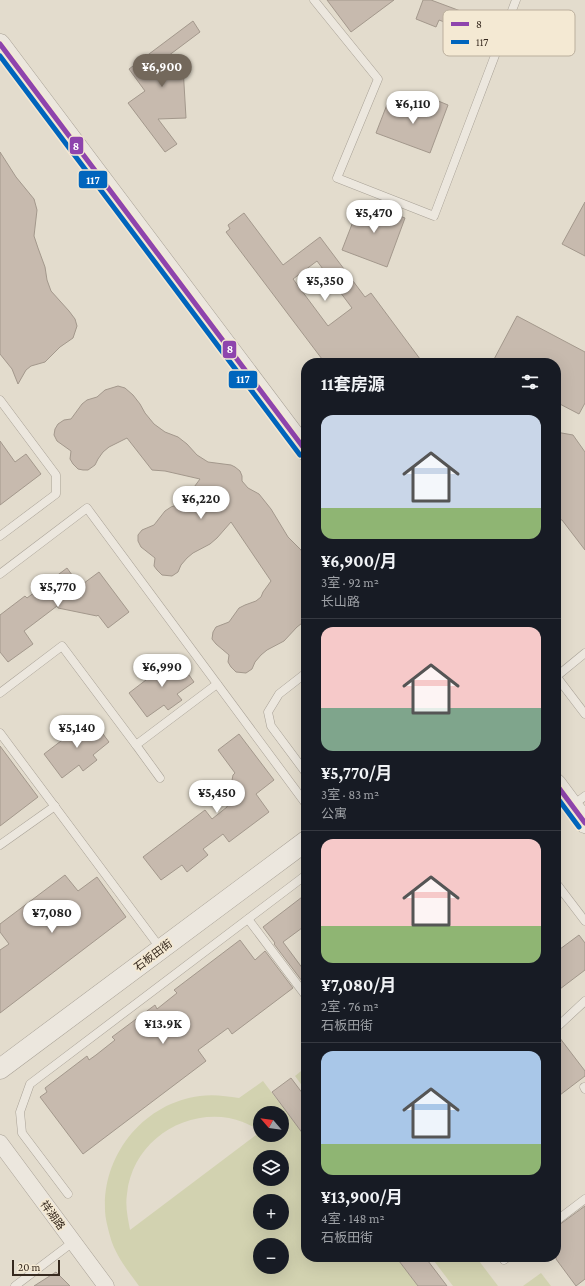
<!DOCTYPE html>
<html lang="zh">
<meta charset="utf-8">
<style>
body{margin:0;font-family:"Crimson Pro","Noto Sans SC",serif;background:#242831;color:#f1f3f6;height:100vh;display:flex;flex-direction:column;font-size:15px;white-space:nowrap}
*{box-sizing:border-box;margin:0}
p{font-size:13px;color:#9ea1a6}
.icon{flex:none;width:22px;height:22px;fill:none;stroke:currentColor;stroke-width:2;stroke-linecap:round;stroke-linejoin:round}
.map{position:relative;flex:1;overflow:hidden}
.details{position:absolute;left:301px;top:358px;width:260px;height:904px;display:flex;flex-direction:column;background:#171b24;border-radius:16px;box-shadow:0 4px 16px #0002}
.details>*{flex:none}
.needle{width:26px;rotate:298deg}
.controls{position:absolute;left:253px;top:1106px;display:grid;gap:8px}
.controls a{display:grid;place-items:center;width:36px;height:36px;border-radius:50%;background:#171b24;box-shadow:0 4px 16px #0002;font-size:20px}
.scale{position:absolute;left:12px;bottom:10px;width:48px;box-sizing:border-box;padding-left:4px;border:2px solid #36291e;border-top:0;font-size:11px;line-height:14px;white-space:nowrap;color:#36291e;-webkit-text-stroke:3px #f4e9d3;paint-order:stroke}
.price{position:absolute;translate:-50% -34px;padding:0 9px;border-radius:14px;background:#fff;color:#222;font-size:13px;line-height:26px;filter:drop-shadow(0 1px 2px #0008)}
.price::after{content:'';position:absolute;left:50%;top:24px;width:12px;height:9px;margin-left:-6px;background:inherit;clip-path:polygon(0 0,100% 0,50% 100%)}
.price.selected{background:#73685b;color:#fff}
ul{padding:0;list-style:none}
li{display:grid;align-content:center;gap:8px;height:212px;padding:0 20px}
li+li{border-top:1px solid #363941}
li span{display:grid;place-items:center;height:124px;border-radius:12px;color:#555}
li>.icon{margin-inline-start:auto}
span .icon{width:72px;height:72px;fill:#fffc;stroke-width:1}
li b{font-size:17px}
h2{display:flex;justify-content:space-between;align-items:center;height:48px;padding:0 20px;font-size:17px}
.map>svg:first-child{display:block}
.green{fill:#d2d2b0;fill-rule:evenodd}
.building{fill:#c7baae;stroke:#a3988c;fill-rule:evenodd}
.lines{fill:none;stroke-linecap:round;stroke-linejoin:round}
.service-casing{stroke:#a8a196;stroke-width:9}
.minor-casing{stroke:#a8a196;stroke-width:17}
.tertiary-casing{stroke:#a8a196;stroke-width:21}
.service{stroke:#ece7de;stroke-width:8}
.minor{stroke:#ece7de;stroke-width:16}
.tertiary{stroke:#ece7de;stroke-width:20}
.bus-1-casing{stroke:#f4e9d3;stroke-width:8}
.bus-2-casing{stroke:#f4e9d3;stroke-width:8}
.bus-1{stroke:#8e44ad;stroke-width:5}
.bus-2{stroke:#0065bd;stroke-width:5}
.labels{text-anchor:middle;stroke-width:3.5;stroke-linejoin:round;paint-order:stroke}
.street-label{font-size:11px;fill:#36291e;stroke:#f4e9d3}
.key{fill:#f4e9d3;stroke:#bbaf9d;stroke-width:1}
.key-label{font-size:11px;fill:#36291e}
.line-badge{stroke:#f4e9d3;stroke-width:1.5}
.badge-label{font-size:11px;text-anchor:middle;font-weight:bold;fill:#fff}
</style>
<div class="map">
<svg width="585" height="1286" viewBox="0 0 585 1286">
<rect width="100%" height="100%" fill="#e3dccd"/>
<g class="green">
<polygon points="306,1067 306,1091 295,1076"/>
<path d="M263,1081L306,1138V1257H396L418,1286H139C128,1271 115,1255 110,1236C108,1228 105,1218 105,1209C103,1154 144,1103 200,1096C213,1094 226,1096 239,1098ZM260,1113H282V1135H260V1132L130,1230C128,1218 125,1207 127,1194C132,1144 180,1110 229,1118C240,1120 250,1125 260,1130ZM260,1157H282V1179H260ZM260,1201H282V1223H260ZM260,1245H282V1267H260Z"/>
<polygon points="431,1257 476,1257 498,1286 453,1286"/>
<polygon points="541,1273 551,1286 523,1286"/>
</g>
<g class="building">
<polygon points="327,0 394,0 351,32"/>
<polygon points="423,0 431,0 482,19 476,34 439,20 436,27 416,19"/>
<polygon points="193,21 200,32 152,68 183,67 186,118 158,119 177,144 165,152 128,103 145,91 129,69"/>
<polygon points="431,98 448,105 430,153 376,133 388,102 425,115"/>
<polygon points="0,152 16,177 34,199 37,210 34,236 38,248 45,267 47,280 51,291 69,311 75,319 77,326 73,338 60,347 45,362 31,366 26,370 18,384 12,369 0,354"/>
<polygon points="361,201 405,218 387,267 342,250"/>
<polygon points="585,202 585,256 562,244"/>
<path d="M244,213L283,265L320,237L365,297L371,293L423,363H325L226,232L230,229L228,225ZM317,261L352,308L328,326L293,279Z"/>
<polygon points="517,316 585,352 585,403 579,414 556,402 556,363 492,363"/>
<polygon points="118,386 125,388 133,395 140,404 145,413 154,424 165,432 178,437 187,444 197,455 208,462 231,465 235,467 240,471 242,476 242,481 248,488 259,494 271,509 288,537 301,550 306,559 306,620 297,627 284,641 267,650 261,655 255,662 252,669 246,673 236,672 231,667 228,662 229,655 216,644 212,639 213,632 216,627 229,622 239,608 245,605 256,601 261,597 263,592 271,581 231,522 217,538 210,544 193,553 187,558 181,565 178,572 172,576 162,575 157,570 154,566 155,558 141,547 138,541 138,535 142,530 154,525 165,511 171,507 182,503 187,499 189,494 200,479 165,471 152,470 127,438 109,447 103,452 98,459 95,465 88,470 83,470 78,469 73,464 70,459 71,451 57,441 54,435 55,429 58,424 64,420 71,419 82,404 87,400 97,397 105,390"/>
<polygon points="556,432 573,435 585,452 585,550 562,520 556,518"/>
<polygon points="0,441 15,462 26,454 41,474 0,505"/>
<polygon points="67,568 80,586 99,572 129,612 108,628 98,615 97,616 58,608 57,606 24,631 33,644 8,662 0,652 0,615 25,596 27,598"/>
<polygon points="176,657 194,682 177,694 182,700 168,710 164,705 147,717 129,693"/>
<polygon points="91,718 109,742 93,755 97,760 83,771 79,765 62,778 44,754"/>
<polygon points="239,734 274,780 256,794 269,812 229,842 223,834 203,849 208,855 187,872 182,865 161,880 143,857 205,810 212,819 227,807 233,775 235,773 218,750"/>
<polygon points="0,746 38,797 0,826"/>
<polygon points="65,875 78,891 97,877 126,917 0,1013 0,950 9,944 0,932 0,924"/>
<polygon points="306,894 306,925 283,942 306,973 306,978 302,981 274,944 275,943 263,927"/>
<polygon points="579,935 585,943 585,970 556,992 556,952"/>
<polygon points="240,940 255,960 265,951 293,988 232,1034 228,1028 198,1050 206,1061 83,1154 40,1097 47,1092 45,1088 87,1056 89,1060 96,1055 115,1040 112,1037 155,1005 157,1009 177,993 174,990"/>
<polygon points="556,1033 585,1071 585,1076 556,1098"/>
<polygon points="291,1078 306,1098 306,1138 272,1092"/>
<polygon points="585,1206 585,1279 576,1286 556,1259 556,1226 559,1225"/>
<polygon points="396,1257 425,1257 447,1286 418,1286"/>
<polygon points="56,1272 70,1286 34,1286"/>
</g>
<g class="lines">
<defs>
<g id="service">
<polyline points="314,0 378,79 337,178 434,216 516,0"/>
<polyline points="0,400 56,475 56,494 0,536"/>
<polyline points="0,574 87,508 306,804"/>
<polyline points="306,673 279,694 268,712 271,726 306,773"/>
<polyline points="556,676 585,714"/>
<polyline points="557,676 585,653"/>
<polyline points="0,693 62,646 136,745"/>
<polyline points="0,733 161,949"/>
<polyline points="160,778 136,745 217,684"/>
<polyline points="572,806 585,796"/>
<polyline points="0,845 55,806"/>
<polyline points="556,883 585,921"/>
<polyline points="248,919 306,996"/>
<polyline points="556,1028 585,1001"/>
<polyline points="584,1087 585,1089"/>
<polyline points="68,1194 22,1133 20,1112 30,1084 306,875"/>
<polyline points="556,1221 585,1199"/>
<polyline points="502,1257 504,1260 508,1257"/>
<polyline points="15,1286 73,1242"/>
</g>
<polyline id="minor" points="0,1143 106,1286"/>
<g id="tertiary">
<polyline points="0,44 306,451"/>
<polyline points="556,784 585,823"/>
<polyline points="0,1069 306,841"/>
</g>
</defs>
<use href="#service" class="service-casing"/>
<use href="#minor" class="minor-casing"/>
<use href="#tertiary" class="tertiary-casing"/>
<use href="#service" class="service"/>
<use href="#minor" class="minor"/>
<use href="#tertiary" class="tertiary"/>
<defs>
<g id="bus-1">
<polyline points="0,44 306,451"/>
<polyline points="556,784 585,823"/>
</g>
<g id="bus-2">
<polyline points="0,56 300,455"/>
<polyline points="556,796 579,827"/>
</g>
</defs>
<use href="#bus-1" class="bus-1-casing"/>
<use href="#bus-2" class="bus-2-casing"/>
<use href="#bus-1" class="bus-1"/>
<use href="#bus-2" class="bus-2"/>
</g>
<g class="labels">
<g class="street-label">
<text transform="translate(153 955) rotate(-37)" y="4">石板田街</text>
<text transform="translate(53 1215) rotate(54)" y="4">祥湖路</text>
</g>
</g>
<rect x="443" y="10" width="132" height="46" rx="6" class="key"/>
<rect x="451" y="22" width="18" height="4" fill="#8e44ad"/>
<rect x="451" y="40" width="18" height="4" fill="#0065bd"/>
<g class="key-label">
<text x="476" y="28">8</text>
<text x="476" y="46">117</text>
</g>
<g class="line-badge">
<rect x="69" y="136" width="15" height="19" rx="4" fill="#8e44ad"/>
<rect x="78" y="170" width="30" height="19" rx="4" fill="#0065bd"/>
<rect x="222" y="340" width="15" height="19" rx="4" fill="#8e44ad"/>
<rect x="228" y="370" width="30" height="19" rx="4" fill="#0065bd"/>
</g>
<g class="badge-label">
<text x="76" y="150">8</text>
<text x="93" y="184">117</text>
<text x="230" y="353">8</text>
<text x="243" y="383">117</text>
</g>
</svg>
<div class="controls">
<a><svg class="needle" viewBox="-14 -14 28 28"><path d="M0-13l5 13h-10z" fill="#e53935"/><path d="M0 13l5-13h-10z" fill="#9ea1a6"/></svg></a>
<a><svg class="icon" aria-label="layers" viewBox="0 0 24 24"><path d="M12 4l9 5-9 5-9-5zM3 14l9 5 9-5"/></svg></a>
<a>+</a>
<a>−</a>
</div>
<div class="scale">20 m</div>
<b class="price selected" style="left:162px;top:88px">¥6,900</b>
<b class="price" style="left:413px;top:125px">¥6,110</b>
<b class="price" style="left:374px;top:234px">¥5,470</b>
<b class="price" style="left:325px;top:302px">¥5,350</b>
<b class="price" style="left:201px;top:520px">¥6,220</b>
<b class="price" style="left:58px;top:608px">¥5,770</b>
<b class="price" style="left:162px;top:688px">¥6,990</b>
<b class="price" style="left:77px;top:749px">¥5,140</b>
<b class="price" style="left:217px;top:814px">¥5,450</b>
<b class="price" style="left:52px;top:934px">¥7,080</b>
<b class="price" style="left:163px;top:1045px">¥13.9K</b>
<section class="details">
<h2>11套房源<svg class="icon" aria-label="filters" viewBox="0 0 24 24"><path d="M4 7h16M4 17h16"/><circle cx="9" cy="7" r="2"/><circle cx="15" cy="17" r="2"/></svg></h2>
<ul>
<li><span style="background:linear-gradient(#c9d6e8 75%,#8fb573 0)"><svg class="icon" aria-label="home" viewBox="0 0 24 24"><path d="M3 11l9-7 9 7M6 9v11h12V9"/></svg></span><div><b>¥6,900/月</b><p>3室 · 92 m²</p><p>长山路</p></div></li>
<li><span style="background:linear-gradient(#f6c9c9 65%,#7fa58c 0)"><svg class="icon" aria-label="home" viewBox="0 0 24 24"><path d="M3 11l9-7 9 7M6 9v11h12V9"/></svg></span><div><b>¥5,770/月</b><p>3室 · 83 m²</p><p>公寓</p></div></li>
<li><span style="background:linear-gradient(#f6c9c9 70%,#8fb573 0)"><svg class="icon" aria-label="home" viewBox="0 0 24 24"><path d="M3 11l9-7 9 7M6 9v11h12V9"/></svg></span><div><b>¥7,080/月</b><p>2室 · 76 m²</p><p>石板田街</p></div></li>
<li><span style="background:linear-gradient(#a9c7e8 75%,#8fb573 0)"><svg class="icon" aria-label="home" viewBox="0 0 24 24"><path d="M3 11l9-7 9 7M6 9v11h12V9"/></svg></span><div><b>¥13,900/月</b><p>4室 · 148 m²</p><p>石板田街</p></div></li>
</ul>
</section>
</div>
